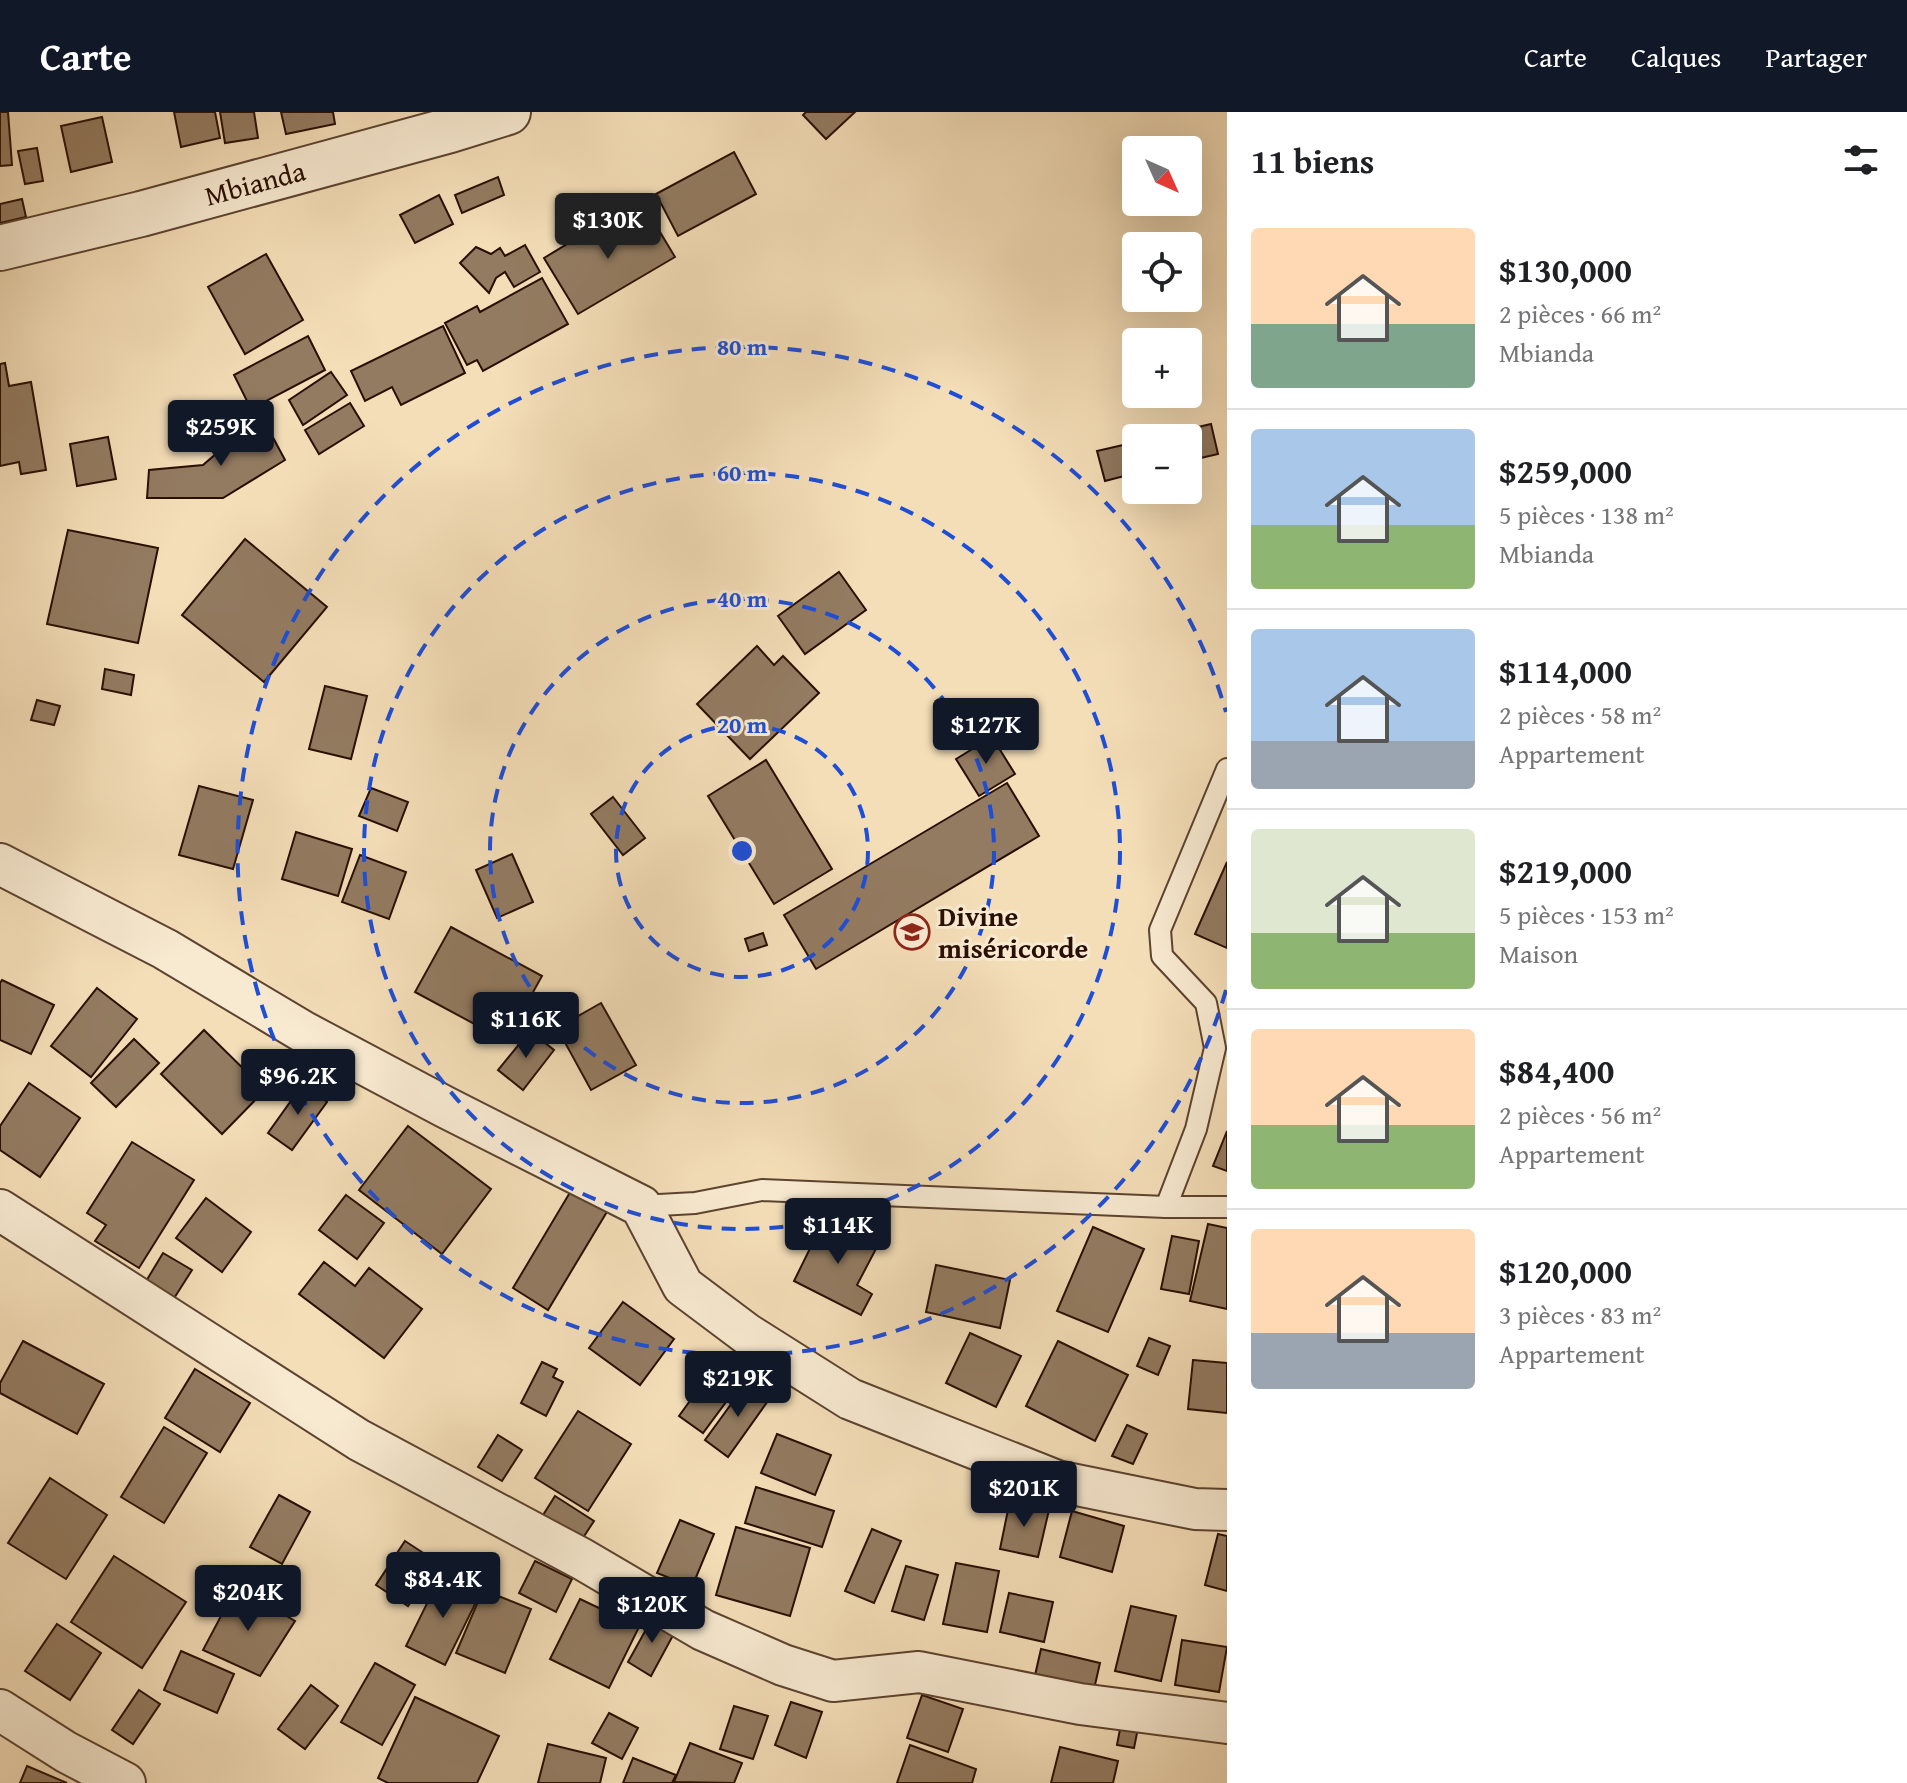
<!DOCTYPE html>
<html lang="fr">
<meta charset="utf-8">
<style>
body{margin:0;font-family:"Gentium Book Plus",serif;background:#f2f2f2;color:#202124;height:100vh;display:flex;flex-direction:column;font-size:30px;white-space:nowrap}
*{box-sizing:border-box;margin:0}
p{font-size:26px;color:#757577}
.icon{flex:none;width:44px;height:44px;fill:none;stroke:currentColor;stroke-width:2;stroke-linecap:round;stroke-linejoin:round}
.map{position:relative;flex:1;overflow:hidden}
.sheet{display:flex;flex-direction:column;background:#fff;width:680px}
.sheet>*{flex:none}
.needle{width:52px;rotate:135deg}
.tools{position:absolute;left:1122px;top:24px;display:grid;gap:16px}
.tools a{display:grid;place-items:center;width:80px;height:80px;border-radius:8px;background:#fff;box-shadow:0 8px 32px #0002;font-size:40px}
.price{position:absolute;translate:-50% -68px;padding:0 18px;border-radius:8px;background:#111827;color:#fff;font-size:26px;line-height:52px;filter:drop-shadow(0 2px 4px #0008)}
.price::after{content:'';position:absolute;left:50%;top:48px;width:24px;height:18px;margin-left:-12px;background:inherit;clip-path:polygon(0 0,100% 0,50% 100%)}
.price.current{background:#222;color:#fff}
ul{padding:0;list-style:none}
li{display:flex;align-items:center;gap:24px;height:200px;padding:0 24px}
li+li{border-top:2px solid #e0e0e0}
li span{display:grid;place-items:center;flex:none;width:224px;height:160px;border-radius:8px;color:#555}
li>.icon{margin-inline-start:auto}
span .icon{width:96px;height:96px;fill:#fffc;stroke-width:1}
li b{font-size:34px}
h2{display:flex;justify-content:space-between;align-items:center;height:96px;padding:0 24px;font-size:34px}
header{display:flex;align-items:center;gap:48px;box-sizing:border-box;height:112px;padding:0 40px;background:#111827;color:#fff}
header strong{font-size:38px}
nav{display:flex;gap:44px;margin-inline-start:auto;font-size:28px}
main{display:flex;flex:1;min-height:0}
.map>svg:first-child{display:block}
.building{fill:#937b61;stroke:#290f03;stroke-width:2}
.lines{fill:none;stroke-linecap:round;stroke-linejoin:round}
.service-casing{stroke:#5c4330;stroke-width:24}
.minor-casing{stroke:#5c4330;stroke-width:44}
.tertiary-casing{stroke:#5c4330;stroke-width:48}
.service{stroke:#f8ead1;stroke-width:20}
.minor{stroke:#f8ead1;stroke-width:40}
.tertiary{stroke:#f8ead1;stroke-width:44}
.ring{fill:none;stroke:#1d4ed8;stroke-width:4;stroke-dasharray:14 10}
.labels{text-anchor:middle;stroke-width:6;stroke-linejoin:round;paint-order:stroke}
.street-label{font-size:28px;fill:#290f03;stroke:#f8ead1}
.poi-label{font-size:28px;font-weight:bold;fill:#290f03;stroke:#f8ead1;text-anchor:start}
.centre{fill:#1d4ed8;stroke:#f8ead1;stroke-width:4}
.ring-label{font-size:24px;text-anchor:middle;font-weight:bold;fill:#1d4ed8;stroke:#f8ead1;stroke-width:6;stroke-linejoin:round;paint-order:stroke}
</style>
<header>
<strong>Carte</strong>
<nav><a>Carte</a><a>Calques</a><a>Partager</a></nav>
</header>
<main>
<div class="map">
<svg width="1227" height="1671" viewBox="0 0 1227 1671">
<rect width="100%" height="100%" fill="#f4deb8"/>
<filter id="stains"><feTurbulence type="fractalNoise" baseFrequency=".0025" numOctaves="4"/><feColorMatrix values="0 0 0 0 .2 0 0 0 0 .09 0 0 0 0 .02 0 0 0 .5 -.17"/></filter>
<radialGradient id="worn" r=".72"><stop offset=".6" stop-color="#630" stop-opacity="0"/><stop offset="1" stop-color="#630" stop-opacity=".3"/></radialGradient>
<g class="building">
<polygon points="0,0 8,0 12,53 0,54"/>
<polygon points="174,0 215,0 220,26 181,35"/>
<polygon points="220,0 254,0 258,26 225,31"/>
<polygon points="281,0 333,0 335,12 286,22"/>
<polygon points="806,0 855,0 826,27 803,3"/>
<polygon points="102,5 112,50 71,60 61,14"/>
<polygon points="37,36 43,69 25,72 18,39"/>
<polygon points="734,40 756,82 678,124 656,82"/>
<polygon points="498,65 504,83 462,101 455,83"/>
<polygon points="439,83 453,112 415,131 400,103"/>
<polygon points="22,87 26,105 0,111 0,92"/>
<polygon points="615,103 625,120 651,105 675,145 578,202 544,146"/>
<polygon points="525,133 540,160 514,175 505,160 496,166 489,181 460,151 476,135 491,142 500,136 505,144"/>
<polygon points="266,142 303,208 245,242 208,175"/>
<polygon points="542,166 568,212 483,259 477,248 467,253 445,211 477,194 480,200"/>
<polygon points="443,214 465,261 401,293 392,275 365,289 351,259"/>
<polygon points="308,224 325,258 251,297 234,263"/>
<polygon points="5,251 9,274 31,270 46,358 21,362 19,350 0,354 0,252"/>
<polygon points="331,260 347,283 303,313 289,288"/>
<polygon points="350,291 364,314 319,342 305,318"/>
<polygon points="261,303 285,348 223,386 147,386 149,358 203,353"/>
<polygon points="1211,312 1218,342 1188,349 1188,326 1151,326"/>
<polygon points="108,325 116,367 77,374 70,332"/>
<polygon points="1136,330 1136,361 1105,369 1097,339"/>
<polygon points="68,418 158,436 138,531 47,512"/>
<polygon points="245,427 327,495 264,570 182,503"/>
<polygon points="839,460 866,498 805,542 778,504"/>
<polygon points="757,534 774,553 783,544 819,581 750,647 697,592"/>
<polygon points="105,557 134,563 131,583 102,577"/>
<polygon points="325,574 367,584 351,647 309,637"/>
<polygon points="37,588 60,594 54,613 31,608"/>
<polygon points="992,625 1015,662 979,684 956,647"/>
<polygon points="766,648 832,757 774,792 708,684"/>
<polygon points="1007,671 1039,724 816,857 784,803"/>
<polygon points="199,674 253,688 233,757 179,743"/>
<polygon points="371,676 408,690 397,719 359,704"/>
<polygon points="613,685 645,726 623,743 591,702"/>
<polygon points="296,720 352,737 338,784 282,767"/>
<polygon points="512,742 533,790 497,806 476,758"/>
<polygon points="360,743 406,760 389,807 342,790"/>
<polygon points="1227,750 1227,836 1195,822"/>
<polygon points="451,815 542,864 506,929 415,880"/>
<polygon points="763,821 767,833 749,839 745,827"/>
<polygon points="2,868 54,893 31,942 0,928 0,871"/>
<polygon points="97,876 137,907 91,965 51,934"/>
<polygon points="601,891 636,953 591,978 557,916"/>
<polygon points="204,918 265,978 222,1022 161,962"/>
<polygon points="530,919 554,938 523,978 498,958"/>
<polygon points="134,927 159,951 116,995 91,971"/>
<polygon points="29,971 80,1006 40,1065 0,1038 0,1014"/>
<polygon points="303,972 327,990 292,1038 268,1021"/>
<polygon points="408,1014 491,1077 442,1142 359,1078"/>
<polygon points="1227,1019 1227,1059 1213,1054"/>
<polygon points="132,1030 194,1068 139,1156 95,1129 106,1113 87,1101"/>
<polygon points="572,1077 608,1098 548,1198 513,1176"/>
<polygon points="346,1083 384,1111 357,1147 319,1118"/>
<polygon points="206,1086 251,1120 222,1160 176,1126"/>
<polygon points="825,1106 878,1133 857,1173 872,1182 861,1203 794,1169"/>
<polygon points="1208,1112 1227,1116 1227,1197 1190,1189"/>
<polygon points="1093,1115 1144,1137 1108,1220 1057,1199"/>
<polygon points="1172,1124 1199,1129 1189,1182 1161,1177"/>
<polygon points="163,1141 192,1158 173,1188 145,1171"/>
<polygon points="324,1150 355,1174 369,1156 422,1197 384,1246 299,1182"/>
<polygon points="936,1153 1010,1168 1000,1216 926,1200"/>
<polygon points="623,1190 674,1227 640,1273 589,1236"/>
<polygon points="970,1221 1021,1244 996,1295 946,1271"/>
<polygon points="1149,1226 1170,1234 1158,1263 1137,1254"/>
<polygon points="23,1229 104,1272 77,1322 0,1281 0,1271"/>
<polygon points="1058,1229 1128,1263 1095,1329 1026,1294"/>
<polygon points="721,1246 746,1263 703,1321 679,1304"/>
<polygon points="1193,1248 1227,1251 1227,1301 1188,1297"/>
<polygon points="542,1250 557,1257 553,1265 563,1270 546,1304 521,1291"/>
<polygon points="195,1257 250,1291 220,1340 165,1306"/>
<polygon points="748,1269 770,1286 728,1345 705,1328"/>
<polygon points="578,1299 631,1332 588,1399 535,1366"/>
<polygon points="1127,1313 1147,1322 1133,1352 1112,1344"/>
<polygon points="164,1315 207,1341 164,1411 121,1385"/>
<polygon points="777,1322 831,1343 815,1383 761,1361"/>
<polygon points="498,1323 522,1338 502,1369 478,1355"/>
<polygon points="50,1366 107,1403 66,1467 8,1431"/>
<polygon points="756,1375 834,1399 822,1435 745,1411"/>
<polygon points="279,1383 310,1400 282,1452 250,1435"/>
<polygon points="555,1384 594,1409 579,1432 540,1408"/>
<polygon points="1010,1388 1049,1398 1038,1445 1000,1437"/>
<polygon points="1072,1399 1124,1414 1112,1460 1060,1445"/>
<polygon points="680,1408 714,1422 692,1475 657,1461"/>
<polygon points="736,1415 810,1436 790,1504 716,1483"/>
<polygon points="872,1417 901,1429 874,1491 845,1479"/>
<polygon points="1218,1422 1227,1424 1227,1479 1205,1473"/>
<polygon points="405,1429 437,1450 408,1494 376,1473"/>
<polygon points="114,1444 186,1490 142,1556 71,1510"/>
<polygon points="535,1449 572,1467 556,1500 519,1481"/>
<polygon points="956,1451 999,1459 987,1520 943,1512"/>
<polygon points="906,1454 938,1463 924,1508 892,1499"/>
<polygon points="441,1463 480,1482 445,1553 406,1534"/>
<polygon points="237,1474 295,1509 260,1564 203,1538"/>
<polygon points="483,1478 531,1497 505,1561 456,1541"/>
<polygon points="1009,1481 1053,1490 1044,1530 1000,1520"/>
<polygon points="580,1487 639,1515 609,1576 550,1547"/>
<polygon points="1131,1494 1176,1504 1161,1569 1115,1559"/>
<polygon points="654,1503 677,1516 651,1564 628,1550"/>
<polygon points="57,1512 101,1541 70,1588 25,1559"/>
<polygon points="1182,1528 1227,1535 1219,1580 1175,1573"/>
<polygon points="1041,1537 1100,1551 1092,1586 1033,1572"/>
<polygon points="181,1539 234,1562 217,1601 164,1578"/>
<polygon points="375,1551 415,1573 382,1633 341,1610"/>
<polygon points="311,1573 338,1594 305,1637 278,1617"/>
<polygon points="139,1578 160,1592 133,1632 112,1618"/>
<polygon points="922,1583 963,1597 948,1640 907,1626"/>
<polygon points="415,1585 499,1624 477,1671 388,1671 378,1666"/>
<polygon points="791,1590 822,1600 806,1646 775,1633"/>
<polygon points="734,1594 768,1604 753,1647 720,1637"/>
<polygon points="609,1601 638,1616 622,1647 592,1631"/>
<polygon points="1121,1612 1138,1616 1134,1636 1117,1633"/>
<polygon points="690,1631 742,1651 734,1671 674,1670"/>
<polygon points="548,1632 606,1646 600,1671 538,1671"/>
<polygon points="910,1633 976,1657 972,1671 897,1671"/>
<polygon points="1060,1635 1118,1649 1113,1671 1051,1671"/>
<polygon points="633,1646 676,1663 672,1671 623,1671"/>
<polygon points="27,1654 67,1671 20,1671"/>
</g>
<g class="lines">
<defs>
<g id="service">
<polyline points="641,1094 695,1091 762,1078 1166,1095 1227,1095"/>
<polyline points="1166,1095 1196,1017 1215,936 1206,891 1162,844 1160,818 1227,657"/>
</g>
<g id="minor">
<polyline points="0,752 165,837 302,919 445,995 641,1094 683,1174 747,1222 850,1287 1057,1369 1195,1397 1227,1398"/>
<polyline points="0,1098 359,1328 582,1447 703,1518 783,1553 833,1569 919,1560 1080,1592 1227,1611"/>
<polyline points="0,1598 66,1640 125,1671"/>
</g>
<polyline id="tertiary" points="0,136 141,102 450,18 508,0"/>
</defs>
<use href="#service" class="service-casing"/>
<use href="#minor" class="minor-casing"/>
<use href="#tertiary" class="tertiary-casing"/>
<use href="#service" class="service"/>
<use href="#minor" class="minor"/>
<use href="#tertiary" class="tertiary"/>
</g>
<g class="ring">
<circle cx="742" cy="739" r="126"/>
<circle cx="742" cy="739" r="252"/>
<circle cx="742" cy="739" r="378"/>
<path d="M1226 878A504 504 0 1 1 1226 600"/>
</g>
<defs>
<symbol id="school-ring" viewBox="-11 -11 22 22"><circle r="9.5" fill="#f8ead1" stroke="#8f2418" stroke-width="1.5"/><path d="M0-5L7-2L0 1L-7-2ZM-4 1L0 2.5L4 1V4Q0 6-4 4Z" fill="#8f2418"/></symbol>
</defs>
<g fill-rule="evenodd">
<use href="#school-ring" x="892" y="800" width="40" height="40"/>
</g>
<g class="labels">
<g class="street-label">
<text transform="translate(255 71) rotate(-15)" y="10">Mbianda</text>
</g>
<g class="poi-label">
<text x="938" y="814">Divine<tspan x="938" dy="32">miséricorde</tspan></text>
</g>
</g>
<circle cx="742" cy="739" r="12" class="centre"/>
<g class="ring-label">
<text x="742" y="243">80 m</text>
<text x="742" y="369">60 m</text>
<text x="742" y="495">40 m</text>
<text x="742" y="621">20 m</text>
</g>
<rect width="100%" height="100%" filter="url(#stains)"/>
<rect width="100%" height="100%" fill="url(#worn)"/>
</svg>
<div class="tools">
<a><svg class="needle" viewBox="-14 -14 28 28"><path d="M0-13l5 13h-10z" fill="#e53935"/><path d="M0 13l5-13h-10z" fill="#757577"/></svg></a>
<a><svg class="icon" aria-label="locate" viewBox="0 0 24 24"><circle cx="12" cy="12" r="6"/><path d="M12 2v4M12 18v4M2 12h4M18 12h4"/></svg></a>
<a>+</a>
<a>−</a>
</div>
<b class="price current" style="left:608px;top:149px">$130K</b>
<b class="price" style="left:221px;top:356px">$259K</b>
<b class="price" style="left:986px;top:654px">$127K</b>
<b class="price" style="left:526px;top:948px">$116K</b>
<b class="price" style="left:298px;top:1005px">$96.2K</b>
<b class="price" style="left:838px;top:1154px">$114K</b>
<b class="price" style="left:738px;top:1307px">$219K</b>
<b class="price" style="left:1024px;top:1417px">$201K</b>
<b class="price" style="left:443px;top:1508px">$84.4K</b>
<b class="price" style="left:248px;top:1521px">$204K</b>
<b class="price" style="left:652px;top:1533px">$120K</b>
</div>
<section class="sheet">
<h2>11 biens<svg class="icon" aria-label="filters" viewBox="0 0 24 24"><path d="M4 7h16M4 17h16"/><circle cx="9" cy="7" r="2"/><circle cx="15" cy="17" r="2"/></svg></h2>
<ul>
<li><span style="background:linear-gradient(#ffd9b3 60%,#7fa58c 0)"><svg class="icon" aria-label="home" viewBox="0 0 24 24"><path d="M3 11l9-7 9 7M6 9v11h12V9"/></svg></span><div><b>$130,000</b><p>2 pièces · 66 m²</p><p>Mbianda</p></div></li>
<li><span style="background:linear-gradient(#a9c7e8 60%,#8fb573 0)"><svg class="icon" aria-label="home" viewBox="0 0 24 24"><path d="M3 11l9-7 9 7M6 9v11h12V9"/></svg></span><div><b>$259,000</b><p>5 pièces · 138 m²</p><p>Mbianda</p></div></li>
<li><span style="background:linear-gradient(#a9c7e8 70%,#9aa5b1 0)"><svg class="icon" aria-label="home" viewBox="0 0 24 24"><path d="M3 11l9-7 9 7M6 9v11h12V9"/></svg></span><div><b>$114,000</b><p>2 pièces · 58 m²</p><p>Appartement</p></div></li>
<li><span style="background:linear-gradient(#dfe7d0 65%,#8fb573 0)"><svg class="icon" aria-label="home" viewBox="0 0 24 24"><path d="M3 11l9-7 9 7M6 9v11h12V9"/></svg></span><div><b>$219,000</b><p>5 pièces · 153 m²</p><p>Maison</p></div></li>
<li><span style="background:linear-gradient(#ffd9b3 60%,#8fb573 0)"><svg class="icon" aria-label="home" viewBox="0 0 24 24"><path d="M3 11l9-7 9 7M6 9v11h12V9"/></svg></span><div><b>$84,400</b><p>2 pièces · 56 m²</p><p>Appartement</p></div></li>
<li><span style="background:linear-gradient(#ffd9b3 65%,#9aa5b1 0)"><svg class="icon" aria-label="home" viewBox="0 0 24 24"><path d="M3 11l9-7 9 7M6 9v11h12V9"/></svg></span><div><b>$120,000</b><p>3 pièces · 83 m²</p><p>Appartement</p></div></li>
</ul>
</section>
</main>
